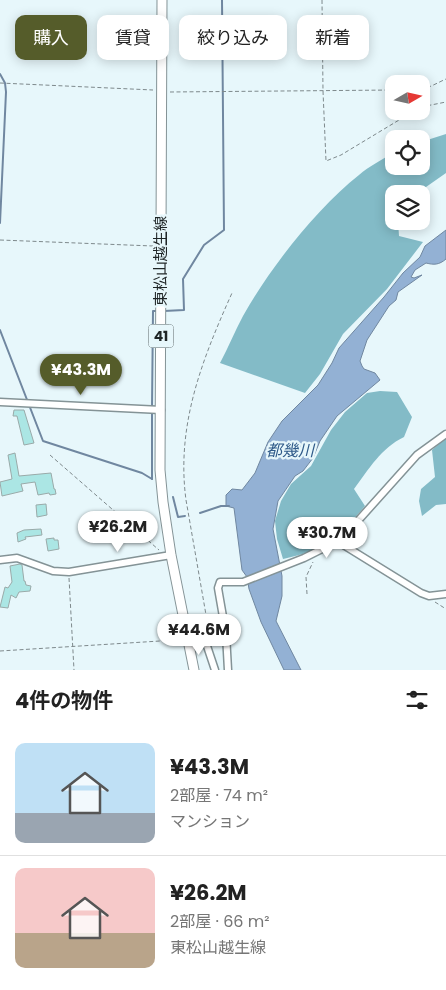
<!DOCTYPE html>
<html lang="ja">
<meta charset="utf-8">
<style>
body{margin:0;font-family:Poppins,"Noto Sans JP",sans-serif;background:#f6f6f6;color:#222;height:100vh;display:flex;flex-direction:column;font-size:19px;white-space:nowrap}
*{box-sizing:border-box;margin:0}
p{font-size:16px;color:#767676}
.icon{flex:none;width:28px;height:28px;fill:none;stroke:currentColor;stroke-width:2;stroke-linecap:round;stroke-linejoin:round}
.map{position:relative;height:670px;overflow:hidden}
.panel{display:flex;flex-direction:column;background:#fff;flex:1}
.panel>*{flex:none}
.banner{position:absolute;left:15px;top:15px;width:416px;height:45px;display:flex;gap:10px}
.needle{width:32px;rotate:81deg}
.controls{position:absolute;left:385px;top:75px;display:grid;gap:10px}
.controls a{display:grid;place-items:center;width:45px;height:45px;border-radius:10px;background:#fff;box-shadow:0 2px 12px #0003;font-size:25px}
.price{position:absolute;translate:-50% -42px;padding:0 11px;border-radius:18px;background:#fff;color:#222;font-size:16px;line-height:32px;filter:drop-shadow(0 1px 2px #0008)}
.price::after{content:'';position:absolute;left:50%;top:30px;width:15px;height:11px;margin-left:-8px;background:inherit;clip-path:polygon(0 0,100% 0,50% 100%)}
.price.active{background:#555c2a;color:#fff}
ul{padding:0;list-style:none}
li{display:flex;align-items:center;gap:15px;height:125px;padding:0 15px}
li+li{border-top:1px solid #e0e0e0}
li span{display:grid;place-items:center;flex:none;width:140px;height:100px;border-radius:10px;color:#555}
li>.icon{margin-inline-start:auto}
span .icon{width:60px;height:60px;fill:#fffc;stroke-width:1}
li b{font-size:21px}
h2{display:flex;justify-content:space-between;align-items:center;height:60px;padding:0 15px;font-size:21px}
.tag{padding:0 18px;border-radius:10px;background:#fff;box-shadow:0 2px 12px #0003;font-size:18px;line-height:45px}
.tag.active{background:#555c2a;color:#fff}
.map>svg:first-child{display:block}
.forest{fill:#83bbc7}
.water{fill:#93b1d4;stroke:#7087a0}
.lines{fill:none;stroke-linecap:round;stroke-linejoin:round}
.stream{stroke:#7087a0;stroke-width:2}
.building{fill:#abe6e4;stroke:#9aaaa9}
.minor-casing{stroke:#849396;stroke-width:9}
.major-casing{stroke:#849396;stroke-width:11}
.path{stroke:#7e898c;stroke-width:1;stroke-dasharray:4 2.5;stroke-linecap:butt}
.minor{stroke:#fff;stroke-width:6}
.major{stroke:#fff;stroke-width:9}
.labels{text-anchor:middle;stroke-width:4.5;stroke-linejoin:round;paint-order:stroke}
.shield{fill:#e7f7fb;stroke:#5b6466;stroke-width:1}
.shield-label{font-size:14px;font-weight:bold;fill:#1f2526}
.street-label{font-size:15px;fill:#1f2526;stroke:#e7f7fb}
.water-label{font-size:16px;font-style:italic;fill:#2f5a89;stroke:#e7f7fb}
</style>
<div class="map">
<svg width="446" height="670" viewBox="0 0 446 670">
<rect width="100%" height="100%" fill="#e7f7fb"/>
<g class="forest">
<path d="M446,134V173L416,194H394V221H398L399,236L423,242L387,289L343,334L320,374L305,393L220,363C228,348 235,331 243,316C270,268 316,209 359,175C369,166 382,160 394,152V166H421V142Z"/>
<path d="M380,391L397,392L412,417L404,437C381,448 369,469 354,489L365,506C338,538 325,550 283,559L277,539L275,521L281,501L291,484L311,466L331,430L345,412L367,393Z"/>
<polygon points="446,438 446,504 436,505 422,516 419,501 421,489 435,477 432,450"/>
</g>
<path class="water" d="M446,230V259C439,265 434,265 426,263L415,270L411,277L414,278L422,275L398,292L396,300L389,306L367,340L360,361L362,366L364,369L375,373L380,380L337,416L320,441L313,458L303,471L295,476L278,501L273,529L282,576V596L276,621L301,670H284L261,622L249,589L247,577L242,570L234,508L226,506V495L232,489L242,490L255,473L268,442L282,421L318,385L332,363L339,348L384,297L403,273L420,257L425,246Z"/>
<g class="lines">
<g class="stream">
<polyline points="0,74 5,83 6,92 0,223"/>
<polyline points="164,311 184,310 183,279 204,245 224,230 222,0"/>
<polyline points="0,330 43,441 142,473 152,479"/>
<polyline points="152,407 153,311 156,311"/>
<polyline points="152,479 152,412"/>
<polyline points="173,497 178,517 185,516"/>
<polyline points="200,513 221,506 229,506"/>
</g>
</g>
<g class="building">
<polygon points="14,410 24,410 34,443 24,445 17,416 13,416"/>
<polygon points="15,453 19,476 51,473 54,489 55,489 56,494 50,495 49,493 38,495 35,482 21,484 23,491 2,496 0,482 12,479 8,455"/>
<polygon points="46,504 47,515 37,517 36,505"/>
<polygon points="41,529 42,535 25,537 26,539 18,542 17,533 24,530"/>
<polygon points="54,538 54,540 58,540 59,549 48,551 46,539"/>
<polygon points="20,564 22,565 24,581 25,581 26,585 31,586 30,591 19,592 16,598 11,595 8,608 0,607 5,587 8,588 12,582 10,566"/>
</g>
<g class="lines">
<defs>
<g id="minor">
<polyline points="0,402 161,410"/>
<polyline points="339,539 345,546 421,593 429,596 446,594"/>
<polyline points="0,560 17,558 53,571 69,572 171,555"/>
<polyline points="187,638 200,635 204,637 215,670"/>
<polyline points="228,670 226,634 218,588 220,582 243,582 304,558 328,546 347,533 417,455 446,434"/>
</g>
<polyline id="major" points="162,0 160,470 163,502 171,555 194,670"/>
</defs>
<use href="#minor" class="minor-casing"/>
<use href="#major" class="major-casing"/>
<g class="path">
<polyline points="322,0 323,91 326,161 341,155 414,111"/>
<polyline points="0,83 153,90"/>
<path d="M421,89C427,89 439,82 446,79"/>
<polyline points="170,92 394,90"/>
<polyline points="421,107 446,102"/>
<polyline points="0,240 153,246"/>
<polyline points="50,455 159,550"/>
<polyline points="69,578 74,670"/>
<polyline points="307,594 306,577 313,562"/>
<polyline points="435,602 446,609"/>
<path d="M209,632L186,500C176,425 202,360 232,293"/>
<polyline points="0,651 176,640"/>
</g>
<use href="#minor" class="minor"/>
<use href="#major" class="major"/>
</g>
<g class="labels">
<rect class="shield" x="148.5" y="324.5" width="25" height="23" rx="4"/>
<g class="shield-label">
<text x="161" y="341">41</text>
</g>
<g class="street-label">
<text transform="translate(161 261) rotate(-90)" y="5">東松山越生線</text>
</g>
<g class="water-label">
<text x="290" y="456">都幾川</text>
</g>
</g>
</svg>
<div class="controls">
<a><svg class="needle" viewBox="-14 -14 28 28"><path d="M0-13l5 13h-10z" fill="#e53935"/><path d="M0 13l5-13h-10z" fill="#767676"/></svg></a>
<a><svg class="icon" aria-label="locate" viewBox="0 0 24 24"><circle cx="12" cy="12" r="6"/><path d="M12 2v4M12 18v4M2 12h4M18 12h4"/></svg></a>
<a><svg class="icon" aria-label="layers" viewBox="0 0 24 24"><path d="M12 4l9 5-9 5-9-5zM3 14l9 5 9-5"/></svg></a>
</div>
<b class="price active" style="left:81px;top:396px">¥43.3M</b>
<b class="price" style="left:118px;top:553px">¥26.2M</b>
<b class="price" style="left:327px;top:559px">¥30.7M</b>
<b class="price" style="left:199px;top:656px">¥44.6M</b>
<div class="banner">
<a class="tag active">購入</a>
<a class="tag">賃貸</a>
<a class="tag">絞り込み</a>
<a class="tag">新着</a>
</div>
</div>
<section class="panel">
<h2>4件の物件<svg class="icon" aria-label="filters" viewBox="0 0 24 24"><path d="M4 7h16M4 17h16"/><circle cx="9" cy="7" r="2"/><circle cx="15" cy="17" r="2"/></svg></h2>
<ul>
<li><span style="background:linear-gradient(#bfe0f5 70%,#9aa5b1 0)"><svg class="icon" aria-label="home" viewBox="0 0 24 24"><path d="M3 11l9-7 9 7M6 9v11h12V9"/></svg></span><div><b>¥43.3M</b><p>2部屋 · 74 m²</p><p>マンション</p></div></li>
<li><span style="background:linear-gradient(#f6c9c9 65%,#b9a48a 0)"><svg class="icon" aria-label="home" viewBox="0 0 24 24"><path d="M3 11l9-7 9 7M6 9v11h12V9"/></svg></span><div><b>¥26.2M</b><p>2部屋 · 66 m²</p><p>東松山越生線</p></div></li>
</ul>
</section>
